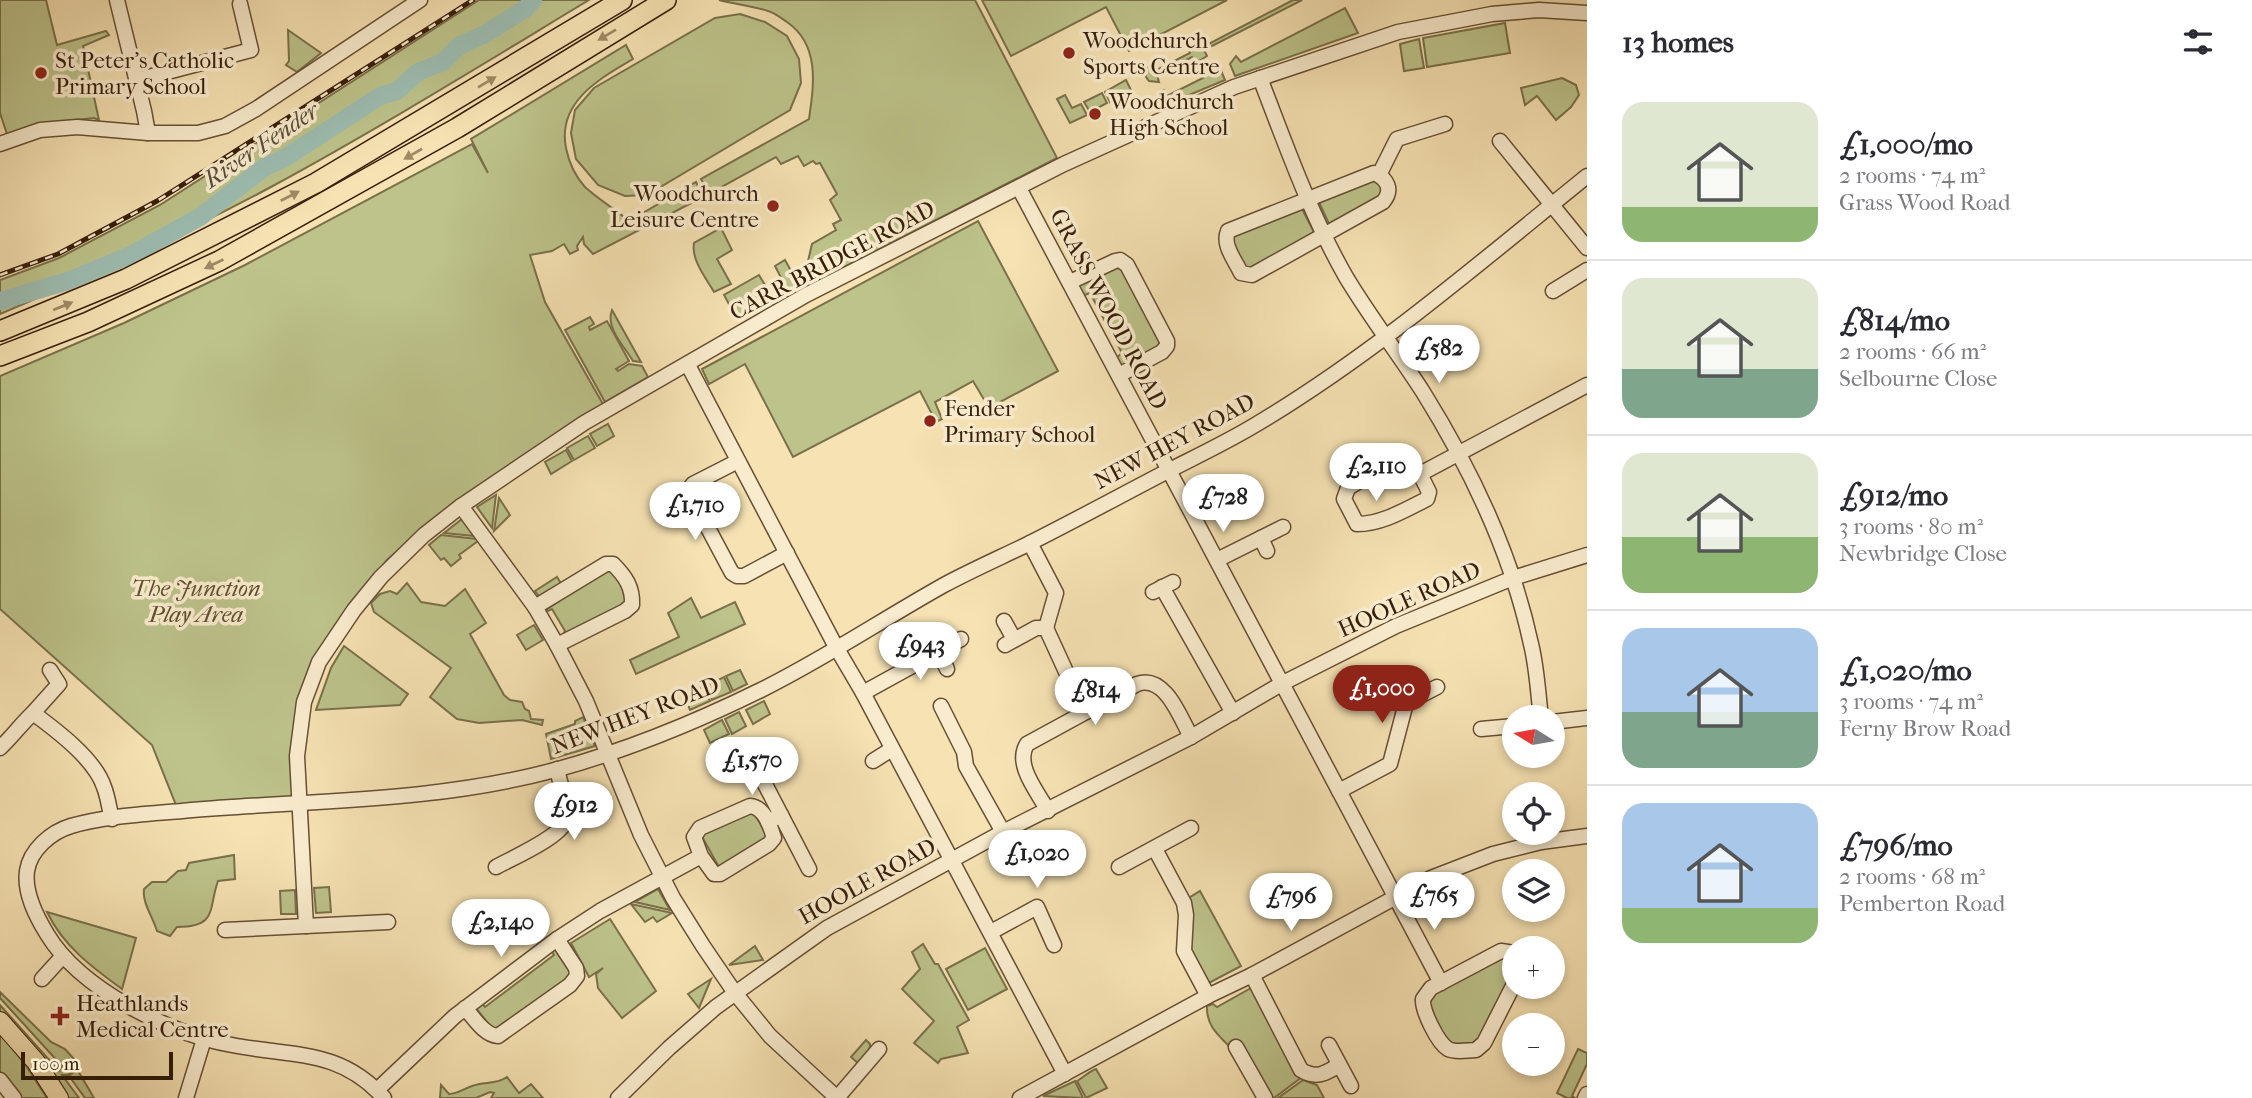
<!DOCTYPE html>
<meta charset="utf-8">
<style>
body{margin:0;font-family:"IM FELL French Canon",serif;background:#f7f7f7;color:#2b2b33;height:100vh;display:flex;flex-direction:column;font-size:26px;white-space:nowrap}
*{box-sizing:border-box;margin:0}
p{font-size:23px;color:#7c7c81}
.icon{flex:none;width:38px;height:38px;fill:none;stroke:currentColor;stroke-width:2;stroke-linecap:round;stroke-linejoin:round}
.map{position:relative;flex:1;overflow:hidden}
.panel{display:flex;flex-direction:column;background:#fff;width:665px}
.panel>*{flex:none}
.needle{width:46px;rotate:281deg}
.buttons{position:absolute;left:1502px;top:705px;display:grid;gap:14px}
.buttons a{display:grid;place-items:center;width:63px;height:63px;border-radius:50%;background:#fff;box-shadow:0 4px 10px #0003;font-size:35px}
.scale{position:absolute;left:21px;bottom:18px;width:152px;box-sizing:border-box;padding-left:7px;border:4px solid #371e09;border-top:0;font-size:19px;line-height:24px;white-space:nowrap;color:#371e09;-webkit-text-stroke:5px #f9ecce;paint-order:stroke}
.price{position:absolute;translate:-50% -60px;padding:0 16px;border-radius:24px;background:#fff;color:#222;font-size:23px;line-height:46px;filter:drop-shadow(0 2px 4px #0008)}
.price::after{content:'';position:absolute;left:50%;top:42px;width:21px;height:16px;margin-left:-10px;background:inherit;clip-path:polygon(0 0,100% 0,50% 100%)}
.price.current{background:#8f2418;color:#fff}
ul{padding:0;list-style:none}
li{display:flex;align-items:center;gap:21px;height:175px;padding:0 35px}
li+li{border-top:2px solid #e1e1e2}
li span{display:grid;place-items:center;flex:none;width:196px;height:140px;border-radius:21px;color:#555}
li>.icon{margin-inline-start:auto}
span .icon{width:84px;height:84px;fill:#fffc;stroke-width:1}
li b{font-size:30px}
h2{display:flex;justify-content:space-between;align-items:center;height:84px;padding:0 35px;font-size:30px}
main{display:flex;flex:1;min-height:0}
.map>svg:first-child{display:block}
.green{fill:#bdc38b;stroke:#7a704a;stroke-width:2}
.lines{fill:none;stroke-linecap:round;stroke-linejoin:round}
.river{stroke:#9dbdb2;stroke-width:18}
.minor-casing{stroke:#674f34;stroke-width:17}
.major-casing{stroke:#371e09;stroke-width:20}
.highway-casing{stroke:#371e09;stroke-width:22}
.minor{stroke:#f9ecce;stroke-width:14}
.major{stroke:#f6e2b3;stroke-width:18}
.highway{stroke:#f6e2b3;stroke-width:19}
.rail-casing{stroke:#371e09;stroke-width:5}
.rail{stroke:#f9ecce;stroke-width:2.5;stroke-dasharray:8;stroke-linecap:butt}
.oneway{fill:#a08a66}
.poi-dot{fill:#8f2418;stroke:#f9ecce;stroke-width:2.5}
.labels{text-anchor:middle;stroke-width:7;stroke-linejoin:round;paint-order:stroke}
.poi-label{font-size:23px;fill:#371e09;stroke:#f9ecce;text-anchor:start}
.street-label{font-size:23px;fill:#371e09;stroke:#f9ecce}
.park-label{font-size:23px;font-style:italic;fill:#5f5030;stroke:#f9ecce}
.water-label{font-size:24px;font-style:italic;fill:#564e3c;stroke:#f9ecce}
</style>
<main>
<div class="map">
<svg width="1587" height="1098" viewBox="0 0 1587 1098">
<rect width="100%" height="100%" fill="#f6e2b3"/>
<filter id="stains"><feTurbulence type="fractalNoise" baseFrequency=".00286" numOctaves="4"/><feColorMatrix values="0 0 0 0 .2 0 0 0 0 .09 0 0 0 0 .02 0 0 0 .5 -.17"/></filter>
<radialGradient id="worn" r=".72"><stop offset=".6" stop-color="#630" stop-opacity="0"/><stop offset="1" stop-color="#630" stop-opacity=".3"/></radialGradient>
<g class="green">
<polygon points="0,0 46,0 57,45 106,31 109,35 83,46 99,120 94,118 46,123 7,134 0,113"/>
<path d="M479,0H589C483,64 378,129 269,188C182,235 91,275 0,314V280L59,258L160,205Z"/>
<path d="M719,0H975L1057,158L819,280L808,261L812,244L836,230L833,224L841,220L830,200L837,194L820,163L816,164L813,161L804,166L798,156L781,164L776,157L709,194L701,179L809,119C814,84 820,45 787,22C781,18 775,13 768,11C752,6 735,4 719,0Z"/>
<polygon points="982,0 1227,0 1129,51 1106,7 1011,56"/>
<polygon points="1293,0 1302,0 1204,50 1207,56 1196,63 1192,57 1157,75 1159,82 1149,81 1146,77 1146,70 1150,66 1153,72 1190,53 1188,47 1199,41 1203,47"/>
<polygon points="1345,8 1358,33 1235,76 1230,64 1236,56 1241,62"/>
<polygon points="740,14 765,22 787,36 799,59 801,83 790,110 647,195 625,196 598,185 576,159 571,133 575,110 594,88 715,18"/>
<polygon points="1505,23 1510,53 1427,67 1423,38"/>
<polygon points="288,30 321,53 297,72 286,65 289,61"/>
<polygon points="1419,39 1424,68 1404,71 1400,44"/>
<path d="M626,45L633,59C599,79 557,102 566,148C569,163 575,176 585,187C598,199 615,209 629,221L696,182L703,197L593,254L584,244L583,237L577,246L578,250L570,254L564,244L552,251L530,255L545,302L604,406L440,514L387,560L334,627L304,687L297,801L176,805L152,745L0,609V376L124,323L245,265L472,144L488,173L471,139Z"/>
<polygon points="1211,66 1220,68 1225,80 1163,106 1158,97 1162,91 1164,90 1167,96 1203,78 1200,71"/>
<polygon points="1562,78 1576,85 1579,95 1571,107 1556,120 1537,96 1525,105 1521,88"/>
<polygon points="1126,80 1131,90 1110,102 1105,92"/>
<polygon points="1102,93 1107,103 1090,112 1084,102"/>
<polygon points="1065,95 1072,108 1081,104 1087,115 1070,123 1057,99"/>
<polygon points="1374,178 1380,180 1382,194 1330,226 1318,200"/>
<polygon points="1301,207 1315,234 1254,268 1245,268 1232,242 1235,233"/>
<polygon points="978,221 1058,371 989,408 973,381 935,402 942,419 936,422 920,391 793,457 745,364 709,384 702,369"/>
<path d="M721,228L732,250L717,259L731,284L714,292C706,278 691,260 694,243Z"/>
<polygon points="785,260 799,285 788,291 775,266"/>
<polygon points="1120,265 1162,346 1123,366 1118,365 1115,359 1122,353 1090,293 1082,296 1078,290 1080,283"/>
<polygon points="759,275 774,300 737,319 724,295"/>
<path d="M612,310L641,362L633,361C625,347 605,328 612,310Z"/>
<polygon points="590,317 594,324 589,327 590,330 607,321 629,361 616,369 618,371 629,364 642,366 648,377 605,402 565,330"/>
<polygon points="608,424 614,436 597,446 590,434"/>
<polygon points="588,436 595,448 574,460 567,448"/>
<polygon points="566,450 572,461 551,474 545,462"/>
<polygon points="496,495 492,528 477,507"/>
<polygon points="499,498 510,515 494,531"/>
<polygon points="462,519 474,536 444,533"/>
<polygon points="441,535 477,539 478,541 459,555 461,558 451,566 444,558 441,560 429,545"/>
<polygon points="606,571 613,572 628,596 625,606 562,636 565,631 552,609 548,611 547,609"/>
<polygon points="557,577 562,585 541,599 535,591"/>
<polygon points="407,583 421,602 445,606 465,589 486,623 470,634 504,695 510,700 522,702 525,709 529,711 531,719 543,720 542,725 522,720 479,723 457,719 430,697 451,668 374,612 371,603 380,594 390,591 397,594"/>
<polygon points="691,598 701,618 735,602 745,624 636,674 630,660 679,637 668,613"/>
<polygon points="534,625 543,640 526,650 517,635"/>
<polygon points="344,646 408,694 400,705 316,710 331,668"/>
<polygon points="740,670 747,684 733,691 726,676"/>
<polygon points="724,677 731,692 712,700 706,686"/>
<polygon points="703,687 710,701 690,710 684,696"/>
<polygon points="764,701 770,714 753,724 746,710"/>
<polygon points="739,712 746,726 732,734 725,719"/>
<polygon points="583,717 595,746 551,759 546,734 575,724 575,721"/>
<polygon points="722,720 729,734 710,743 704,730"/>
<polygon points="755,811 768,836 720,869 700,833"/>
<path d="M234,855L235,879L218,881C208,909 218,927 177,927L170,936L157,931C153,917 142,903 144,889L152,882H166L178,871L186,870L189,863Z"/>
<polygon points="329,887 331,912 316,913 314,888"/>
<polygon points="658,889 670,910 635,902"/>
<polygon points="295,890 296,914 281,914 280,891"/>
<polygon points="1200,891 1241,966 1209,983 1189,948 1187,899"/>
<polygon points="631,904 672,913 657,922 653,917 645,922"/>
<path d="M47,912L136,938L122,989C93,968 63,946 47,912Z"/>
<polygon points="610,919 656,991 622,1018 598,988 596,974 603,968 589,977 571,943"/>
<polygon points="923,944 935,964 938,964 969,1020 957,1027 968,1053 941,1059 938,1063 914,1043 934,1021 902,989 920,969 912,952"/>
<polygon points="553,946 571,973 567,981 499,1031 491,1027 476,1008 480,1001 485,1007 554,955 550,948"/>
<polygon points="755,946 763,960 729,965"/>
<polygon points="985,948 1007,989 968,1010 946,969"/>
<polygon points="1498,957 1509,958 1513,961 1514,971 1483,1036 1475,1044 1456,1046 1445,1041 1428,1010 1431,995"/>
<polygon points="711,979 699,1008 688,994"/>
<path d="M1251,988L1302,1077L1274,1098H1268C1257,1083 1244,1060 1231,1048C1219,1036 1206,1026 1207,1006L1213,1004L1217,1007Z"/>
<polygon points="0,992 51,1042 65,1049 74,1059 76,1068 68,1075 62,1075 79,1098 68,1098 53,1076 0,1016 0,1005 59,1071 62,1066 0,998"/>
<polygon points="0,1033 25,1064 47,1098 17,1098 0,1075"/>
<polygon points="866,1040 870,1044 869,1055 860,1065 851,1057"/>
<polygon points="1578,1049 1587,1053 1587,1064 1572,1096 1575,1098 1567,1098 1557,1093"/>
<polygon points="77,1069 94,1098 85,1098 69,1076"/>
<path d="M1096,1069L1107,1088L1086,1098L1077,1081C1084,1077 1088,1072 1096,1069Z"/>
<path d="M507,1077L519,1093L531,1084L543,1098H491L494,1093L490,1092L476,1098H440L441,1085L449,1094C458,1094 463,1089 472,1086C484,1081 496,1085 507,1077Z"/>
<polygon points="1303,1080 1317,1085 1324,1098 1278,1098"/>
<polygon points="1075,1081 1083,1098 1043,1096"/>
</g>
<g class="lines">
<polyline class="river" points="0,301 68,281 133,254 200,217 265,167 285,158 380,96 397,91 418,72 443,62 459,46 485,34 525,9 533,0"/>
<defs>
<g id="minor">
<polyline points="117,0 144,111 148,133"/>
<path d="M1260,78C1286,145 1310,214 1346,277C1370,317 1398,353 1423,392C1471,469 1512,555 1531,644C1537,668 1538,693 1541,718"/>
<polyline points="137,80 251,50 240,4"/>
<polyline points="1500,141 1587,248"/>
<polyline points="0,144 40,130 77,127 148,133 198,133 225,126 256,109 420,0"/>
<path d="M1374,173C1388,179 1393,190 1383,202L1252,275L1241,273C1235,260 1222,245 1228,231Z"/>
<polyline points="1379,175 1397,139 1445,124"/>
<polyline points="1019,188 1441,983"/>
<polyline points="1070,282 1115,261 1120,260 1127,265 1167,341 1167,346 1162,352 1119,375"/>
<polyline points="1553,291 1587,270"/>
<polyline points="688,365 836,647 863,693 1065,1074"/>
<polyline points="738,461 693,484 690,488 693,500 732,573 737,576 744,576 787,553"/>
<path d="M1420,474L1409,458L1401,456L1348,488L1344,499L1357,524C1382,524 1405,510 1427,499L1429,492L1420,474L1587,385"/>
<polyline points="461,506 535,607 557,645 586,701 641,835 673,898 703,946 735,993 770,1036 837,1098"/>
<polyline points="1261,538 1267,551"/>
<polyline points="1217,560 1283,527"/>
<polyline points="1162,587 1233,713"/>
<polyline points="1153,592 1173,582"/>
<path d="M535,607L606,564H613C625,576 633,587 632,605L625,611L557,645"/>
<polyline points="1004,621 1014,639"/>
<polyline points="1046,628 1073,687"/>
<polyline points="1005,645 1036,628 1046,628 1056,593 1030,543"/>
<polyline points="939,652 947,669"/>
<polyline points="1064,691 1083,682"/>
<polyline points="863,693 961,639"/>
<polyline points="941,706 964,752 966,766 1003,832"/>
<polyline points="33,713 59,684 50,670"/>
<polyline points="1552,722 1587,718"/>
<polyline points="1481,729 1514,726"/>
<path d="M0,748C12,737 21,724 33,713C56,730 95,759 104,787C108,797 109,808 112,819"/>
<polyline points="873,761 892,749"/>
<polyline points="754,763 781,815"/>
<polyline points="1339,791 1390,764 1406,703 1437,687"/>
<path d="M1048,811C1038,792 1014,765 1027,744L1137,684C1165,674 1180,717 1191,737"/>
<polyline points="768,822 781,815 809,869"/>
<polyline points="1155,849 1184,903 1186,915 1184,951 1208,996"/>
<path d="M496,867C512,858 564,836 567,818C568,804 560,784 557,769"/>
<polyline points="1119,867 1191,828"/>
<polyline points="306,926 297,756 304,702 319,662 354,610 381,577 424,535 461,506 584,423 806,295 1064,164 1234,87 1398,32 1492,14 1539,10 1587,13"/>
<polyline points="225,930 388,922"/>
<polyline points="991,932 1037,907 1054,945"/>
<path d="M1514,953L1501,951L1431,988L1423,999C1422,1011 1438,1043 1448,1049C1456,1053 1468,1050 1476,1050L1484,1043L1514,984"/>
<path d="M1252,975L1301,1070C1316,1079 1325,1074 1339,1065"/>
<polyline points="42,979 62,957"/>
<path d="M465,1008C474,1018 484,1035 498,1036L570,985L577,976L576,968L557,939"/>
<polyline points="1329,1045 1351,1086"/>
<polyline points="1236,1047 1265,1098"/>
<polyline points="0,1080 14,1098"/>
<path d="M377,1090L455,1016L557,939L600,911L701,856L714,874H720L769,844L774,838C770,825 764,807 750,806L700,828L694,837L701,856"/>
<polyline points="186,1098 204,1039"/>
<path d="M384,1098C339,1048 292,1057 232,1045C170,1034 80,989 47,934C36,916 24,893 27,871C30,850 51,832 71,826C109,815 153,814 192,810C313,800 436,802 555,770C625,751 696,722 761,690C824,659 883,619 944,585C970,571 997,559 1024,546C1070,523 1116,498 1162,474C1191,459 1221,445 1250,428C1371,357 1478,264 1587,176"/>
<polyline points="618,1098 669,1048 716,1007 827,928 1003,832 1191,737 1283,683 1396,626 1513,578 1587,555"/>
<polyline points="837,1098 879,1049"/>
<polyline points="1020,1098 1208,996 1252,975 1431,878 1493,854 1541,842 1587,836"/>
<polyline points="1585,1098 1587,1094"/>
</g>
<polyline id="major" points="0,1021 36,1062 59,1098"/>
<g id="highway">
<polyline points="0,331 126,279 316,183 622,0"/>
<polyline points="0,356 88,322 219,261 457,128 666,0"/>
</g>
</defs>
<use href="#minor" class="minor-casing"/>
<use href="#major" class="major-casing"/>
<use href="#highway" class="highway-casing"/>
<use href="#minor" class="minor"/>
<use href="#major" class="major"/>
<use href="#highway" class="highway"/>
<defs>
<polyline id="rail" points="0,275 58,254 157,201 473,0"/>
</defs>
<use href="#rail" class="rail-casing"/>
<use href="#rail" class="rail"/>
</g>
<defs><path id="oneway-solid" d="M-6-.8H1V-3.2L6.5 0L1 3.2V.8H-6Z" transform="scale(1.75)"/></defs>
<g class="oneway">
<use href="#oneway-solid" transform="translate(607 35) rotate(149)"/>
<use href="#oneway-solid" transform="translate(487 82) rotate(-31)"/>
<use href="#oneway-solid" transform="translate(413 154) rotate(150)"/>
<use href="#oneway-solid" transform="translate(290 196) rotate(-27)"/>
<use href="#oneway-solid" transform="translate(214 264) rotate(154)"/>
<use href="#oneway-solid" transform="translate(63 306) rotate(-22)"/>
</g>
<g class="poi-dot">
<circle cx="1069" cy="53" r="7"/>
<circle cx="41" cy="73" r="7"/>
<circle cx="1095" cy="114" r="7"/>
<circle cx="773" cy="206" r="7"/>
<circle cx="930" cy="421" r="7"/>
<path d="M56.5 1005.5h7v7h7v7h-7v7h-7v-7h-7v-7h7z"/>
</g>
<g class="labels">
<g class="poi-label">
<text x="1083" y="48">Woodchurch<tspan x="1083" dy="26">Sports Centre</tspan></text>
<text x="55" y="68">St Peter's Catholic<tspan x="55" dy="26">Primary School</tspan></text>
<text x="1109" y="109">Woodchurch<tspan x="1109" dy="26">High School</tspan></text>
<text x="759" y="201" text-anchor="end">Woodchurch<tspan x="759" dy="26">Leisure Centre</tspan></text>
<text x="944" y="416">Fender<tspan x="944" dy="26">Primary School</tspan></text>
<text x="76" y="1011">Heathlands<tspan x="76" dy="26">Medical Centre</tspan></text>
</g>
<g class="street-label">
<text transform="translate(832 260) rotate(-28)" y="8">CARR BRIDGE ROAD</text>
<text transform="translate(1109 309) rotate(62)" y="8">GRASS WOOD ROAD</text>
<text transform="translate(1174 441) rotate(-28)" y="8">NEW HEY ROAD</text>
<text transform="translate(1409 599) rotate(-24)" y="8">HOOLE ROAD</text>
<text transform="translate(635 715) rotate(-21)" y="8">NEW HEY ROAD</text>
<text transform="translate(867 881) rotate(-29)" y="8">HOOLE ROAD</text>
</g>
<g class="park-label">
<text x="196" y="596">The Junction<tspan x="196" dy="26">Play Area</tspan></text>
</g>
<g class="water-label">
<text transform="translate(261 145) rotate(-34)" y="8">River Fender</text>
</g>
</g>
<rect width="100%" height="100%" filter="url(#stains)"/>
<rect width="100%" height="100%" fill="url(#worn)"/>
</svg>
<div class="buttons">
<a><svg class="needle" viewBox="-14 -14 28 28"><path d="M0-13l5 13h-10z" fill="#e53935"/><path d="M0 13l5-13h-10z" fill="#7c7c81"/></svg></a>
<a><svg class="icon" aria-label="locate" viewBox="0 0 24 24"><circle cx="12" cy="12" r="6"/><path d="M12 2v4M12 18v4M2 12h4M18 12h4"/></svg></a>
<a><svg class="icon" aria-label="layers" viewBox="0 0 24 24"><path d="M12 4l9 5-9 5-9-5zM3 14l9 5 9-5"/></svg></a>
<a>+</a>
<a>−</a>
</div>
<div class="scale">100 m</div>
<b class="price" style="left:1439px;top:385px">£582</b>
<b class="price" style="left:1376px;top:503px">£2,110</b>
<b class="price" style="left:1223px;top:534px">£728</b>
<b class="price" style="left:695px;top:542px">£1,710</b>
<b class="price" style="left:920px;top:682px">£943</b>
<b class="price current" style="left:1382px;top:725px">£1,000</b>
<b class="price" style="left:1095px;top:727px">£814</b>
<b class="price" style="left:752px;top:797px">£1,570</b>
<b class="price" style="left:574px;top:842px">£912</b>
<b class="price" style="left:1037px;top:890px">£1,020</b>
<b class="price" style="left:1434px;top:932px">£765</b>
<b class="price" style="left:1291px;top:933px">£796</b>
<b class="price" style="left:501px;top:959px">£2,140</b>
</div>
<section class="panel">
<h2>13 homes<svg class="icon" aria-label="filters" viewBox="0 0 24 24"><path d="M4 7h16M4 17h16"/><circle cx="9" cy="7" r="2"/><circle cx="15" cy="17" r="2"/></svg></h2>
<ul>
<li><span style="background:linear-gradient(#dfe7d0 75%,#8fb573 0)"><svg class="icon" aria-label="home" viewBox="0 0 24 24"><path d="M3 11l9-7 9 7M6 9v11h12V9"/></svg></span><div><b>£1,000/mo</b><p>2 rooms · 74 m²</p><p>Grass Wood Road</p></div></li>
<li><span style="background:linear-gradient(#dfe7d0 65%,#7fa58c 0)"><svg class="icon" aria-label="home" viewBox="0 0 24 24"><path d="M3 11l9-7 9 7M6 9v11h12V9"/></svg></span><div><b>£814/mo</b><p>2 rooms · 66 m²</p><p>Selbourne Close</p></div></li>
<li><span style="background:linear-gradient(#dfe7d0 60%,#8fb573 0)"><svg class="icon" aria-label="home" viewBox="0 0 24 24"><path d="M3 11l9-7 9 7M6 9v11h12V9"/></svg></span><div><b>£912/mo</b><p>3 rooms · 80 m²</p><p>Newbridge Close</p></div></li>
<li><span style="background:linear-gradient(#a9c7e8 60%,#7fa58c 0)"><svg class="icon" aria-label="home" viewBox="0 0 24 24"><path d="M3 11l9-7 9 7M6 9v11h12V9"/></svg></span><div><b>£1,020/mo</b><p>3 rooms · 74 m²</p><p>Ferny Brow Road</p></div></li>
<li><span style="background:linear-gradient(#a9c7e8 75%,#8fb573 0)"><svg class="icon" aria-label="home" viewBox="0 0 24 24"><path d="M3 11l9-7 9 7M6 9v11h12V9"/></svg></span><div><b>£796/mo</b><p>2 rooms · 68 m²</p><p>Pemberton Road</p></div></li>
</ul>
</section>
</main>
